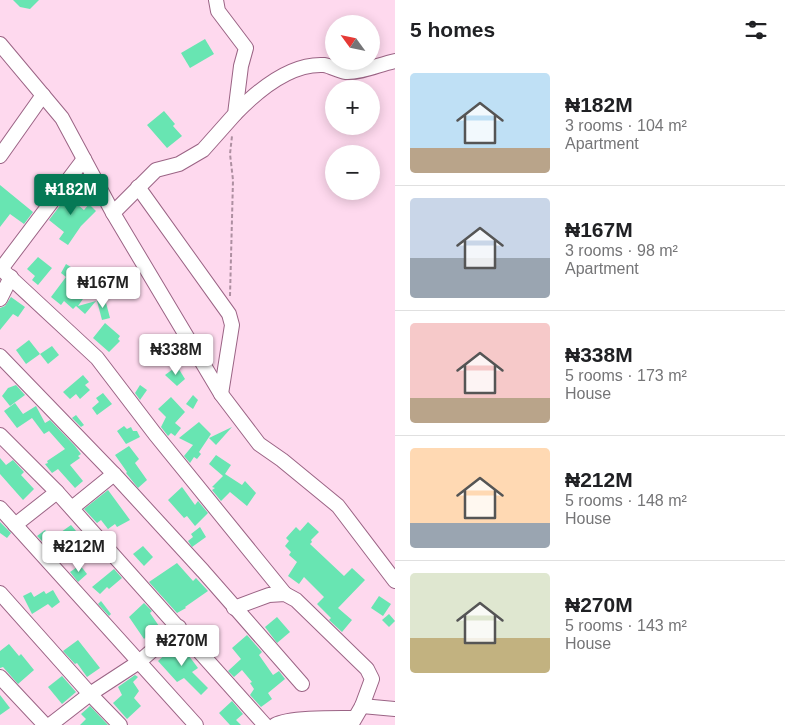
<!DOCTYPE html>
<meta charset="utf-8">
<style>
body{margin:0;font-family:Arial,sans-serif;background:#f6f6f6;color:#202124;height:100vh;display:flex;flex-direction:column;font-size:19px;white-space:nowrap}
*{box-sizing:border-box;margin:0}
p{font-size:16px;color:#757577}
.icon{flex:none;width:28px;height:28px;fill:none;stroke:currentColor;stroke-width:2;stroke-linecap:round;stroke-linejoin:round}
.map{position:relative;flex:1;overflow:hidden}
.sheet{display:flex;flex-direction:column;background:#fff;width:390px}
.sheet>*{flex:none}
.needle{width:32px;rotate:303deg}
.fabs{position:absolute;left:325px;top:15px;display:grid;gap:10px}
.fabs a{display:grid;place-items:center;width:55px;height:55px;border-radius:50%;background:#fff;box-shadow:0 2px 12px #0003;font-size:25px}
.price{position:absolute;translate:-50% -42px;padding:0 11px;border-radius:5px;background:#fff;color:#222;font-size:16px;line-height:32px;filter:drop-shadow(0 1px 2px #0008)}
.price::after{content:'';position:absolute;left:50%;top:30px;width:15px;height:11px;margin-left:-8px;background:inherit;clip-path:polygon(0 0,100% 0,50% 100%)}
.price.on{background:#057955;color:#fff}
ul{padding:0;list-style:none}
li{display:flex;align-items:center;gap:15px;height:125px;padding:0 15px}
li+li{border-top:1px solid #e0e0e0}
li span{display:grid;place-items:center;flex:none;width:140px;height:100px;border-radius:5px;color:#555}
li>.icon{margin-inline-start:auto}
span .icon{width:60px;height:60px;fill:#fffc;stroke-width:1}
li b{font-size:21px}
h2{display:flex;justify-content:space-between;align-items:center;height:60px;padding:0 15px;font-size:21px}
main{display:flex;flex:1;min-height:0}
.map>svg:first-child{display:block}
.building{fill:#68e5b2}
.lines{fill:none;stroke-linecap:round;stroke-linejoin:round}
.minor-casing{stroke:#9b6485;stroke-width:16}
.path{stroke:#ae8fa1;stroke-width:2;stroke-dasharray:4 2.5;stroke-linecap:butt}
.minor{stroke:#fff;stroke-width:14}
</style>
<main>
<div class="map">
<svg width="395" height="725" viewBox="0 0 395 725">
<rect width="100%" height="100%" fill="#fed9ee"/>
<g class="building">
<polygon points="13,0 39,0 30,9 20,7"/>
<polygon points="205,39 214,54 190,68 181,53"/>
<polygon points="164,111 175,124 173,126 182,136 167,148 147,125"/>
<polygon points="78,182 83,186 72,200 84,210 89,204 96,211 81,226 68,245 59,239 64,232 49,220"/>
<polygon points="0,185 33,212 24,224 10,214 0,227"/>
<polygon points="38,257 52,268 38,285 32,280 35,276 27,269"/>
<polygon points="66,264 95,282 78,306 96,301 85,314 76,306 73,309 64,301 61,305 51,297 66,277 61,273"/>
<polygon points="11,297 25,307 18,317 13,314 0,330 0,308 5,306"/>
<polygon points="105,299 110,318 102,320 97,301"/>
<polygon points="105,323 120,336 118,339 120,341 109,352 93,338"/>
<polygon points="29,340 40,354 26,364 16,350"/>
<polygon points="52,346 59,355 48,364 40,354"/>
<polygon points="177,366 185,379 177,386 165,375"/>
<polygon points="83,375 89,382 85,385 90,390 80,399 76,394 70,399 63,392"/>
<polygon points="16,385 25,395 10,406 2,396 8,388"/>
<polygon points="140,385 147,390 140,400 135,393"/>
<polygon points="103,393 112,404 97,415 92,408 99,402 96,398"/>
<polygon points="193,395 198,400 193,409 186,404"/>
<polygon points="171,397 185,412 175,423 181,428 175,436 171,433 168,436 161,427 166,417 158,409"/>
<polygon points="15,403 23,414 36,406 45,423 50,420 75,446 81,454 78,456 80,458 70,465 83,481 75,488 58,469 52,473 45,464 48,463 47,461 65,449 49,431 44,434 32,418 17,428 4,411"/>
<polygon points="76,415 84,425 81,427 72,418"/>
<polygon points="199,422 211,434 199,452 201,454 197,459 194,457 190,463 184,456 193,445 179,438"/>
<polygon points="124,426 127,429 131,427 133,431 137,431 140,437 126,444 117,431"/>
<polygon points="232,427 216,445 209,438"/>
<polygon points="129,446 139,459 135,463 147,480 138,488 126,473 127,472 115,455"/>
<polygon points="216,455 231,465 225,474 242,485 245,481 256,493 247,506 230,492 221,501 212,490 215,488 212,487 223,476 209,464"/>
<polygon points="0,458 6,465 13,460 24,472 21,475 34,489 23,500 0,474"/>
<polygon points="182,487 195,505 198,501 208,513 195,526 187,516 184,518 168,500"/>
<polygon points="108,490 130,520 117,527 115,524 108,529 101,520 97,523 84,509"/>
<polygon points="0,522 11,533 7,538 0,533"/>
<polygon points="308,522 319,532 311,540 312,542 310,544 344,576 352,568 365,580 338,608 352,620 342,632 329,620 331,618 317,604 324,597 304,577 299,584 288,576 297,562 289,555 291,552 285,546 289,541 286,538 296,527 300,531"/>
<polygon points="71,525 76,531 70,535 76,541 73,545 80,551 73,556 54,537"/>
<polygon points="200,527 206,537 192,547 188,541 193,537 191,534"/>
<polygon points="45,530 56,541 49,546 46,543 45,544 37,536"/>
<polygon points="143,546 153,557 144,566 133,554"/>
<polygon points="177,563 193,581 196,578 208,591 185,607 186,608 177,613 149,582"/>
<polygon points="80,565 87,574 78,582 70,572"/>
<polygon points="114,569 122,578 109,589 107,587 100,594 92,587"/>
<polygon points="53,590 60,602 52,608 48,604 32,614 23,596 31,592 34,597 44,591 46,594"/>
<polygon points="379,596 391,604 383,616 371,608"/>
<polygon points="101,601 111,614 109,616 98,604"/>
<polygon points="144,603 152,611 150,613 161,629 150,637 148,635 144,639 129,617"/>
<polygon points="389,614 395,621 389,627 382,620"/>
<polygon points="277,617 290,632 277,643 265,627"/>
<polygon points="247,635 262,652 259,655 273,675 279,671 285,679 268,693 272,699 261,707 250,695 254,689 250,683 252,682 242,670 234,677 228,671 241,659 232,648"/>
<polygon points="78,640 100,668 87,677 77,663 75,664 63,651"/>
<polygon points="177,640 198,668 192,672 208,688 201,695 184,678 177,682 158,661 168,652 167,650"/>
<polygon points="9,644 19,656 21,654 34,670 18,684 3,667 0,668 0,651"/>
<polygon points="135,675 138,677 133,682 139,691 134,698 141,706 127,719 113,703 122,695 118,687"/>
<polygon points="62,676 76,692 62,704 48,687"/>
<polygon points="0,695 10,708 0,715"/>
<polygon points="232,701 243,714 236,720 241,725 230,725 219,713"/>
<polygon points="90,706 108,725 80,725 86,719 81,714"/>
</g>
<g class="lines">
<defs>
<g id="minor">
<polyline points="0,44 62,118 113,213 221,394 259,444 282,460 338,506 395,581"/>
<path d="M235,114C257,91 290,63 324,65C331,66 338,71 346,72C362,73 380,64 395,61"/>
<polyline points="0,156 43,95"/>
<polyline points="138,187 229,314 232,325 221,394"/>
<polyline points="113,213 156,170 179,164 203,150 235,114 241,66 246,48 218,11 216,0"/>
<polyline points="0,268 97,358 155,434 285,594"/>
<polyline points="1,269 84,159"/>
<polyline points="0,299 11,277"/>
<polyline points="0,356 114,474 203,571 302,684"/>
<polyline points="0,435 57,492 265,725"/>
<polyline points="0,508 196,725"/>
<polyline points="72,508 114,474"/>
<polyline points="15,525 57,492"/>
<polyline points="0,593 90,694 120,725"/>
<polyline points="234,608 269,595 285,594 296,600 367,669 372,679 362,706 351,725"/>
<polyline points="0,677 45,725"/>
<polyline points="362,706 395,709"/>
<polyline points="50,725 90,694 139,662 179,627"/>
<path d="M275,725C289,717 337,718 354,718"/>
</g>
</defs>
<use href="#minor" class="minor-casing"/>
<polyline class="path" points="230,296 233,180 230,154 232,136"/>
<use href="#minor" class="minor"/>
</g>
</svg>
<div class="fabs">
<a><svg class="needle" viewBox="-14 -14 28 28"><path d="M0-13l5 13h-10z" fill="#e53935"/><path d="M0 13l5-13h-10z" fill="#757577"/></svg></a>
<a>+</a>
<a>−</a>
</div>
<b class="price on" style="left:71px;top:216px">₦182M</b>
<b class="price" style="left:103px;top:309px">₦167M</b>
<b class="price" style="left:176px;top:376px">₦338M</b>
<b class="price" style="left:79px;top:573px">₦212M</b>
<b class="price" style="left:182px;top:667px">₦270M</b>
</div>
<section class="sheet">
<h2>5 homes<svg class="icon" aria-label="filters" viewBox="0 0 24 24"><path d="M4 7h16M4 17h16"/><circle cx="9" cy="7" r="2"/><circle cx="15" cy="17" r="2"/></svg></h2>
<ul>
<li><span style="background:linear-gradient(#bfe0f5 75%,#b9a48a 0)"><svg class="icon" aria-label="home" viewBox="0 0 24 24"><path d="M3 11l9-7 9 7M6 9v11h12V9"/></svg></span><div><b>₦182M</b><p>3 rooms · 104 m²</p><p>Apartment</p></div></li>
<li><span style="background:linear-gradient(#c9d6e8 60%,#9aa5b1 0)"><svg class="icon" aria-label="home" viewBox="0 0 24 24"><path d="M3 11l9-7 9 7M6 9v11h12V9"/></svg></span><div><b>₦167M</b><p>3 rooms · 98 m²</p><p>Apartment</p></div></li>
<li><span style="background:linear-gradient(#f6c9c9 75%,#b9a48a 0)"><svg class="icon" aria-label="home" viewBox="0 0 24 24"><path d="M3 11l9-7 9 7M6 9v11h12V9"/></svg></span><div><b>₦338M</b><p>5 rooms · 173 m²</p><p>House</p></div></li>
<li><span style="background:linear-gradient(#ffd9b3 75%,#9aa5b1 0)"><svg class="icon" aria-label="home" viewBox="0 0 24 24"><path d="M3 11l9-7 9 7M6 9v11h12V9"/></svg></span><div><b>₦212M</b><p>5 rooms · 148 m²</p><p>House</p></div></li>
<li><span style="background:linear-gradient(#dfe7d0 65%,#c2b280 0)"><svg class="icon" aria-label="home" viewBox="0 0 24 24"><path d="M3 11l9-7 9 7M6 9v11h12V9"/></svg></span><div><b>₦270M</b><p>5 rooms · 143 m²</p><p>House</p></div></li>
</ul>
</section>
</main>
